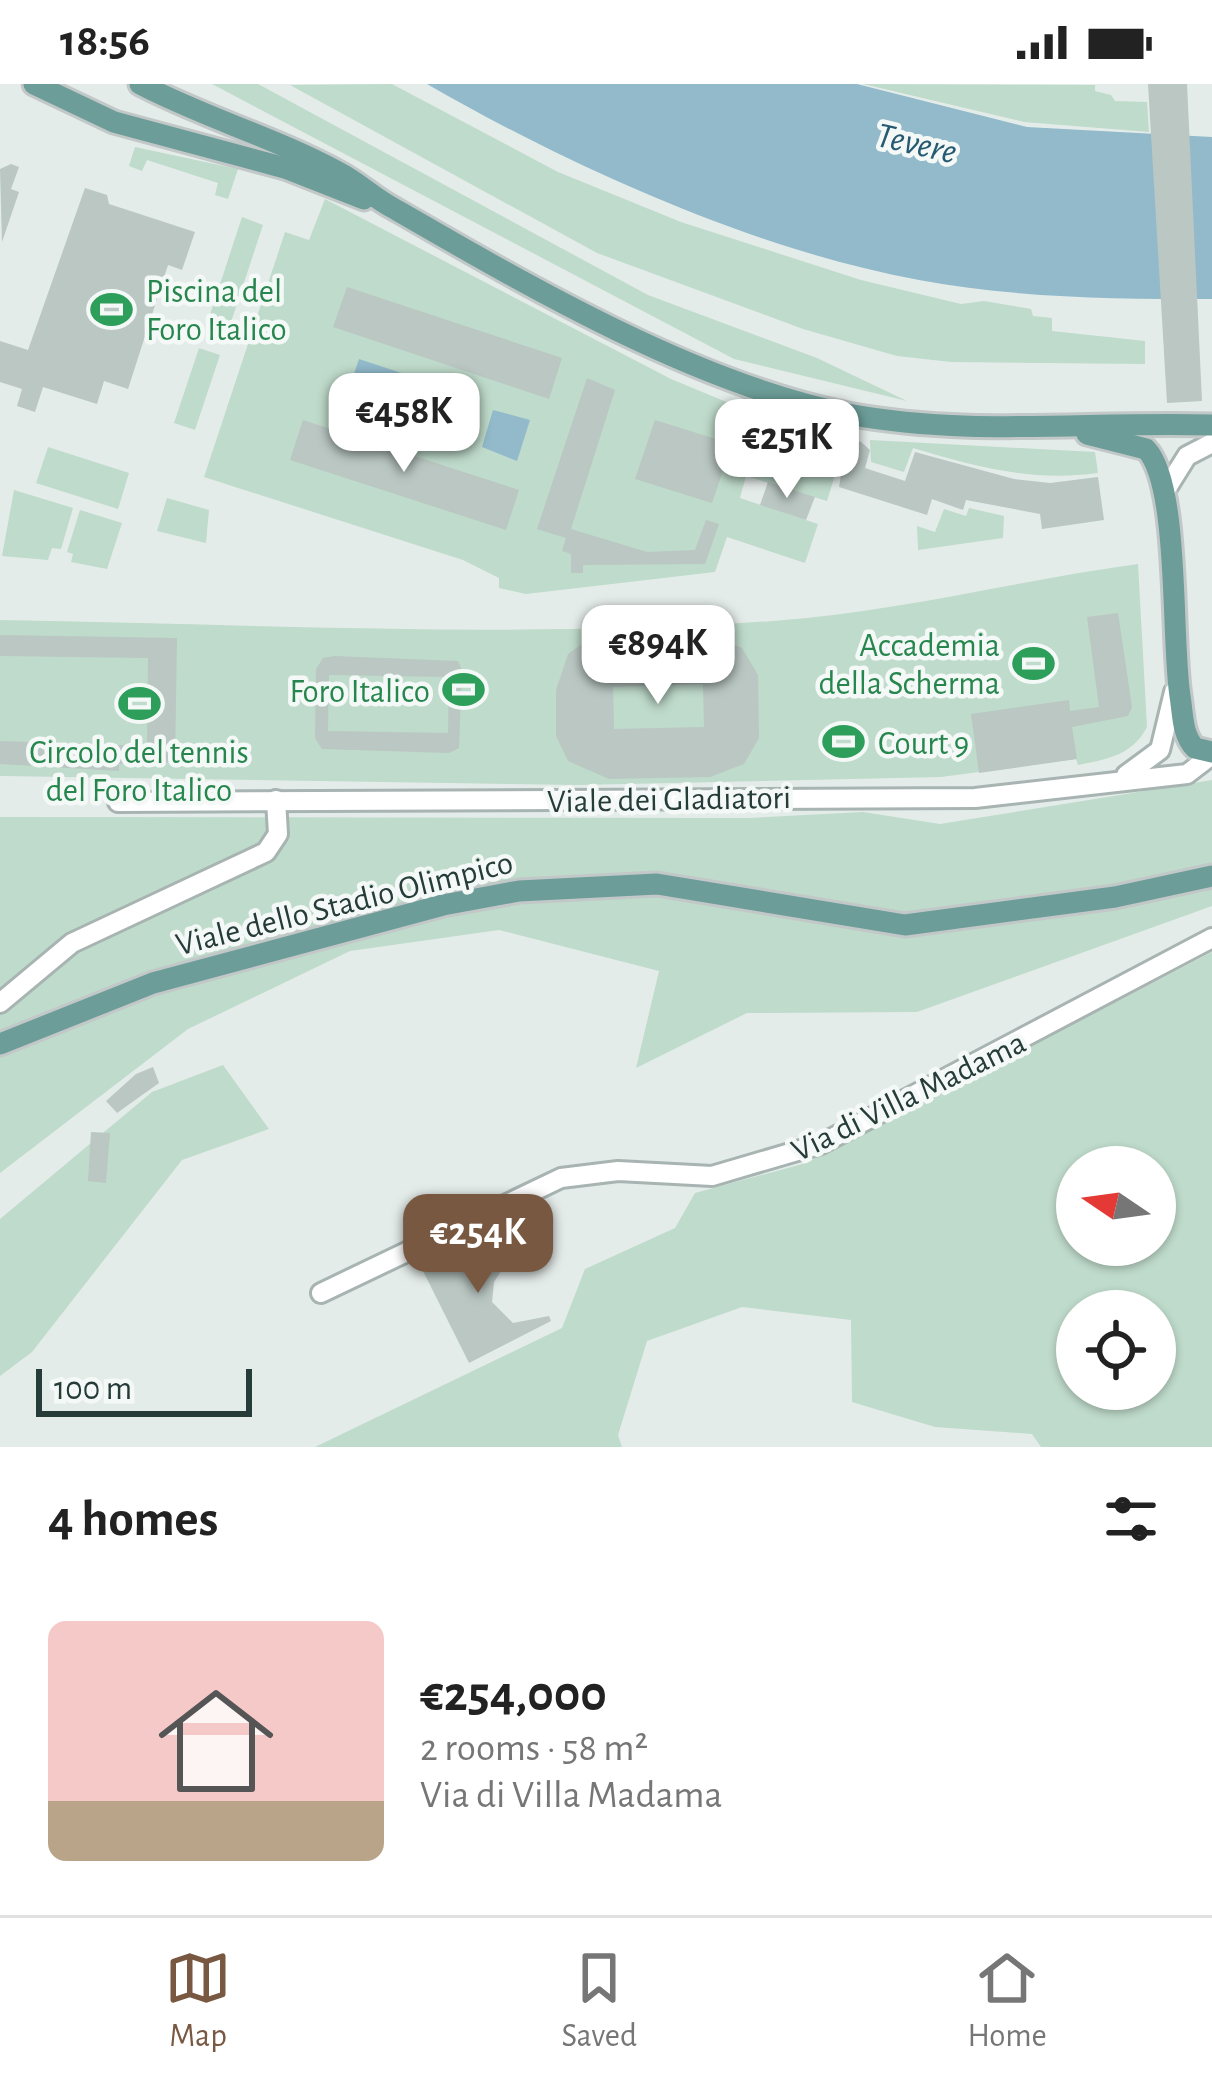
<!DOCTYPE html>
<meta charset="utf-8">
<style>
body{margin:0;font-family:"Alegreya Sans",sans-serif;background:#f6f6f6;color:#222;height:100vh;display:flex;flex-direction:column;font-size:45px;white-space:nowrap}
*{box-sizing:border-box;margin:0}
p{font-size:39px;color:#767676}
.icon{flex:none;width:66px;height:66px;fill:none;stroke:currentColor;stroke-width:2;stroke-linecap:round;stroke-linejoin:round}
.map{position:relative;height:1363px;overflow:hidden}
.details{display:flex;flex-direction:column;background:#fff;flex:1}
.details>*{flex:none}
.needle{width:78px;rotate:283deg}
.fabs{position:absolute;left:1056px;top:1062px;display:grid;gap:24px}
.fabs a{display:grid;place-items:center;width:120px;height:120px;border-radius:50%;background:#fff;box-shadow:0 3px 9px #0004;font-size:60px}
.scale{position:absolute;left:36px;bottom:30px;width:216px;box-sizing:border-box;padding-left:12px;border:6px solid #253c39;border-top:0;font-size:33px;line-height:42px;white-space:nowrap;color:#253c39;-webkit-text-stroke:9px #f4f9f7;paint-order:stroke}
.price{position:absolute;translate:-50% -102px;padding:0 27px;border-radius:24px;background:#fff;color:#222;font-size:39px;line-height:78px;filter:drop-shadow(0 3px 6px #0008)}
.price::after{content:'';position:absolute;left:50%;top:72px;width:36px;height:27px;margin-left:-18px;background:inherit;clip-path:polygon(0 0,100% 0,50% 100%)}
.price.on{background:#795842;color:#fff}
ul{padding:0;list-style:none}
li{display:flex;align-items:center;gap:36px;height:300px;padding:0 48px}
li+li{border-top:3px solid #e0e0e0}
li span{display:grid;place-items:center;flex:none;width:336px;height:240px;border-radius:18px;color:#555}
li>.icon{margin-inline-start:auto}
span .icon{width:144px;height:144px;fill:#fffc;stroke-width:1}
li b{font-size:51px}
h2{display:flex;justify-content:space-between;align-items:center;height:144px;padding:0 48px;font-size:51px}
.status{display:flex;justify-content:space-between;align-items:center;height:84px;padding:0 60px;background:#fff;direction:ltr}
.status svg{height:33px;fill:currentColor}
.dock{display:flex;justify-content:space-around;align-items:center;height:168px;border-top:3px solid #e0e0e0;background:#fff;font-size:33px;color:#767676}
.dock a{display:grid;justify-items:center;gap:6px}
.dock .on{color:#795842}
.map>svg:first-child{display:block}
.green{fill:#bfdbcb;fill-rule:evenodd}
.water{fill:#92bacb}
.building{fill:#bac7c3;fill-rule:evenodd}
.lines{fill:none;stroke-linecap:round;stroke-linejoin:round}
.minor-casing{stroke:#a7b4b1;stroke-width:24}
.major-casing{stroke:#c2c8c8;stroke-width:27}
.minor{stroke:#fff;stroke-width:18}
.major{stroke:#6d9d98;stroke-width:21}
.labels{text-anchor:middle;stroke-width:9;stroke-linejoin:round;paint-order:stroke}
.leisure-label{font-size:33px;fill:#27864d;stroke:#f4f9f7;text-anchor:start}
.street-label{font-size:33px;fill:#253c39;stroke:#f4f9f7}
.water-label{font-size:36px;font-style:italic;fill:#255a72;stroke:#f4f9f7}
</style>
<div class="status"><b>18:56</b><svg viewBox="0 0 49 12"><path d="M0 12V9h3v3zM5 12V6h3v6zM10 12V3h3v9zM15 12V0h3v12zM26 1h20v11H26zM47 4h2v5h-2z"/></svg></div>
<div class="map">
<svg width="1212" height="1363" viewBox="0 0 1212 1363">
<rect width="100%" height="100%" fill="#e4ecea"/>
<g class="green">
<polygon points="212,0 258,0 648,211 817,274 907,317 734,275"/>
<polygon points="392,0 558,88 681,138 861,196 961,220 984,217 1031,225 1033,232 1052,234 1052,247 1145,257 1145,280 951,278 897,272 803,245 597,169 290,1"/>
<polygon points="863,0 1095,1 1095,7 1111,11 1115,17 1147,18 1149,48 1024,38"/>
<polygon points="135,63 238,85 228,115 215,111 218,99 147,76 142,87 129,82"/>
<polygon points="325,115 671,295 729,319 846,353 843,362 763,337 760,352 839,378 827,417 746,392 740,414 818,440 805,479 727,453 715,488 526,510 499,504 499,494 463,476 204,393 285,148 309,156"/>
<polygon points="242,133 263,141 228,247 207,240"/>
<polygon points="199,264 220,271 195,346 174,339"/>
<path d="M870,356L1095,368L1098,389C1031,398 977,383 913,364L904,388L871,378Z"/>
<polygon points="48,363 129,389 118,425 36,399"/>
<polygon points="14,406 73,424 61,465 52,464 48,476 2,472"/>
<polygon points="167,414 209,426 206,459 157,447"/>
<polygon points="969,424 1004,432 1003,454 918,466 917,442 935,448 944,425 966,432"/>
<polygon points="80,426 122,439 107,485 71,478 73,470 67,468"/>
<path d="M1138,480L1147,643C1132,672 1107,675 1078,681L1076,675L941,693L580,701L0,692V536C257,540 517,555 773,537C899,528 1019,496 1138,480Z"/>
<polygon points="1212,696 1212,822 917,928 747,929 636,984 659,887 499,846 350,867 188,945 0,1089 0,733 749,734 863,728 940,740"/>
<path d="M1212,868V1363H1041L1032,1350L935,1343L852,1318L851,1236L742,1223L647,1257L618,1351L622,1363H315L562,1244L585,1185L675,1144L695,1109L806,1079ZM1077,1083H1155V1161H1077ZM1077,1227H1155V1305H1077Z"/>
<polygon points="223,981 269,1045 182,1076 32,1268 0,1292 0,1135 152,1008"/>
</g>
<g class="water">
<path d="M427,0H857L1027,43L1212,53V215C1114,215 1016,214 919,196C755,166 571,83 427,0Z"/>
<polygon points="359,275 462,309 445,359 342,325"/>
<polygon points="493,326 530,336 517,377 482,363"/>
</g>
<g class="building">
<polygon points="1148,0 1187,0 1202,317 1167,319"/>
<polygon points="11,80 19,83 11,105 19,108 2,158 0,85"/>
<polygon points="85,104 107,111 109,120 195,148 182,186 168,181 128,305 104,297 97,320 43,303 35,328 17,322 22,305 0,298 0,257 28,266"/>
<polygon points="347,203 562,274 549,315 333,243"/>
<polygon points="587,294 615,306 571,445 647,468 695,466 706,436 719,440 705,480 583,481 583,489 571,489 571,470 562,467 566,454 537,445"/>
<polygon points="303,336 519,406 506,446 290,376"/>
<polygon points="655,336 732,360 712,419 635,395"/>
<polygon points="860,357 870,366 865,384 905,397 915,368 1014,395 1050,399 1098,393 1104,436 1042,445 1040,430 966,416 963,426 932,415 927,431 839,403 843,379"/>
<polygon points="768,398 815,413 806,436 760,421"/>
<polygon points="1118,529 1132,623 1128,632 1072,643 1077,675 979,689 971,630 1069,616 1070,627 1099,623 1087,533"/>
<polygon points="0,551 177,554 175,678 119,680 119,687 0,680 0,657 147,662 148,574 0,572"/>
<path d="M711,551L742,564L758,591L759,654L744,680L710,693L609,695L568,677L556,652V606L568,570L585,558L609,553ZM703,600L704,643L614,645L613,603Z"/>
<path d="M334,572L458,577L462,586L459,664L449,669L322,665L315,654L316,585L323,574ZM329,591L449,593L448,649L328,647Z"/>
<polygon points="153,983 159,999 117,1029 106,1017 136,990"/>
<polygon points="91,1048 110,1049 106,1099 88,1097"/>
<polygon points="508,1144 522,1172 505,1181 494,1198 492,1218 513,1239 549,1232 551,1237 469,1279 423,1187"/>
</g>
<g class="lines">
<defs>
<g id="minor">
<polyline points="1167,404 1187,372 1212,359"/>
<polyline points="1126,691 1160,666 1174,608"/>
<polyline points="118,718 975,714 1187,690 1212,671"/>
<polyline points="0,919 72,859 266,768 278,750 276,716"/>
<polyline points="321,1209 561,1094 618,1087 712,1092 821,1060 1212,854"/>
</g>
<g id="major">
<polyline points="34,0 114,38 285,84 364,115"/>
<path d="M140,0C205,34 276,54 340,89C359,99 374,114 393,124C528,202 696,300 848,330C970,353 1090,337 1212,341"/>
<path d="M1087,350L1146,365C1180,400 1171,555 1180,612C1183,630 1182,651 1195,664L1212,668"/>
<polyline points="0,960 153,899 443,821 519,807 657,800 905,841 1115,813 1212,792"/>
</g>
</defs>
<use href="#minor" class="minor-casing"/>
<use href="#major" class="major-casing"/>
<use href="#minor" class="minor"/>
<use href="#major" class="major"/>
</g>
<defs>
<symbol id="stadium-bare" viewBox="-9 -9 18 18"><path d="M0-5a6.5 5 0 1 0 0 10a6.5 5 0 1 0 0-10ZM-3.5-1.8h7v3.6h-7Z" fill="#2e9e5b" stroke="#f4f9f7" stroke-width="2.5" paint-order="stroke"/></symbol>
</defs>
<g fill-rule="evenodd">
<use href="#stadium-bare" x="82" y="196" width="59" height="59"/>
<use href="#stadium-bare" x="1004" y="550" width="59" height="59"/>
<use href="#stadium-bare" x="434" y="576" width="59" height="59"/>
<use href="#stadium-bare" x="110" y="590" width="59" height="59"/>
<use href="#stadium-bare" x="814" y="628" width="59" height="59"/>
</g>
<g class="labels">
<g class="leisure-label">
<text x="146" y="218">Piscina del<tspan x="146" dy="38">Foro Italico</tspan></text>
<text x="1000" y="572" text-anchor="end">Accademia<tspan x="1000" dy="38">della Scherma</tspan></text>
<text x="430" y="618" text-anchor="end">Foro Italico</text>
<text x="878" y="670">Court 9</text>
<text x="139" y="679" text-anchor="middle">Circolo del tennis<tspan x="139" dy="38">del Foro Italico</tspan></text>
</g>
<g class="street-label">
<text transform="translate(669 714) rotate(-1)" y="12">Viale dei Gladiatori</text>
<text transform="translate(344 818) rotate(-14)" y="12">Viale dello Stadio Olimpico</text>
<text transform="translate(908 1011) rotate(-26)" y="12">Via di Villa Madama</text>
</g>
<g class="water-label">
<text transform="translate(917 58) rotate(13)" y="13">Tevere</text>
</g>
</g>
</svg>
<div class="fabs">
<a><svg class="needle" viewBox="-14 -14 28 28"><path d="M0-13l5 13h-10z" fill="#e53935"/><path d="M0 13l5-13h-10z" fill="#767676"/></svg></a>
<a><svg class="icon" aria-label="locate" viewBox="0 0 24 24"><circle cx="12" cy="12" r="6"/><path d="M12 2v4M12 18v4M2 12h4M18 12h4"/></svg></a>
</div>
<div class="scale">100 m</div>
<b class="price" style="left:404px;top:391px">€458K</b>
<b class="price" style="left:787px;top:417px">€251K</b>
<b class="price" style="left:658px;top:623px">€894K</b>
<b class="price on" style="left:478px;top:1212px">€254K</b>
</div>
<section class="details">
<h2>4 homes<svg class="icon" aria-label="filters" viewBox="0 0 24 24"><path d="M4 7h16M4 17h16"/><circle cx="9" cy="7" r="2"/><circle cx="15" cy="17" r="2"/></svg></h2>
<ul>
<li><span style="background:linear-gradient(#f6c9c9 75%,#b9a48a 0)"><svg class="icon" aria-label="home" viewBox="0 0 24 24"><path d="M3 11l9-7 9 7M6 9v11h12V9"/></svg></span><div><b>€254,000</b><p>2 rooms · 58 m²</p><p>Via di Villa Madama</p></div></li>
</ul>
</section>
<nav class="dock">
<a class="on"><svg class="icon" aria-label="map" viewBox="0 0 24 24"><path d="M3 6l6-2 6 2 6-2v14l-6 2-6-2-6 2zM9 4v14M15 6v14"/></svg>Map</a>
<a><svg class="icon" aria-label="saved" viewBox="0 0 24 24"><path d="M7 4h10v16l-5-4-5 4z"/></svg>Saved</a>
<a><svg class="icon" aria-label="home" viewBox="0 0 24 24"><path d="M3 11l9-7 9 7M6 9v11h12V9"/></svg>Home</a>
</nav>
